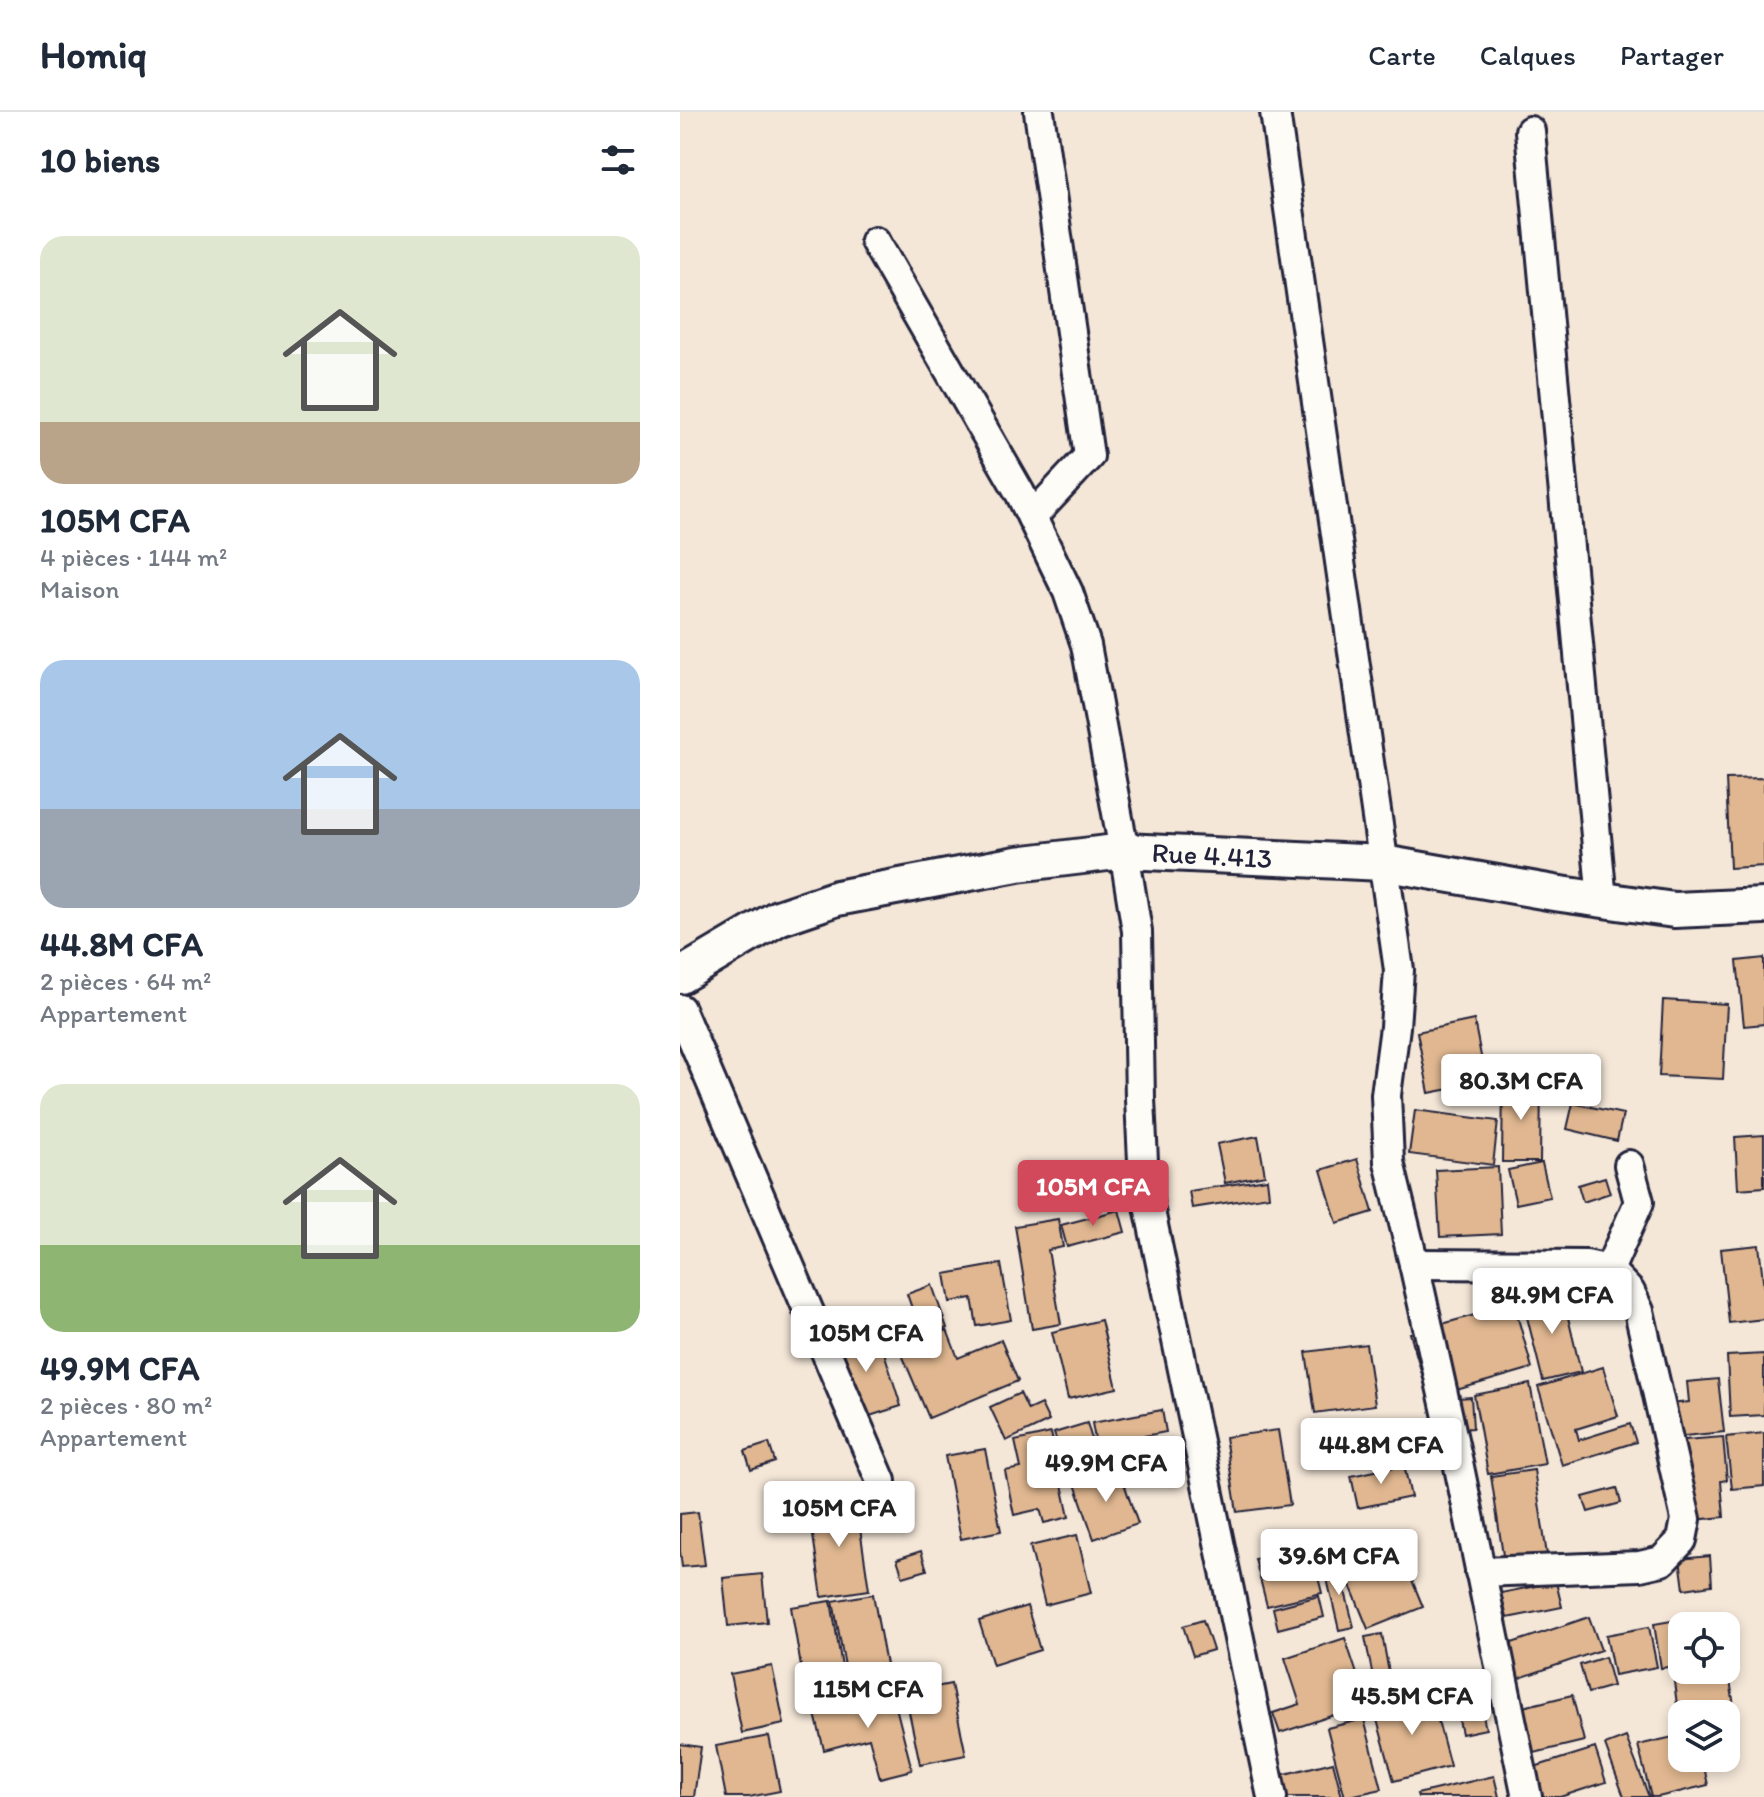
<!DOCTYPE html>
<html lang="fr">
<meta charset="utf-8">
<style>
body{margin:0;font-family:Itim,sans-serif;background:#f2f2f3;color:#1f2937;height:100vh;display:flex;flex-direction:column;font-size:30px;white-space:nowrap}
*{box-sizing:border-box;margin:0}
p{font-size:26px;color:#747a83}
.icon{flex:none;width:44px;height:44px;fill:none;stroke:currentColor;stroke-width:2;stroke-linecap:round;stroke-linejoin:round}
.map{position:relative;flex:1;overflow:hidden}
.side{display:flex;flex-direction:column;background:#fff;width:680px}
.side>*{flex:none}
.controls{position:absolute;left:988px;top:1500px;display:grid;gap:16px}
.controls a{display:grid;place-items:center;width:72px;height:72px;border-radius:16px;background:#fff;box-shadow:0 4px 12px #0003;font-size:40px}
.price{position:absolute;translate:-50% -68px;padding:0 18px;border-radius:8px;background:#fff;color:#222;font-size:26px;line-height:52px;filter:drop-shadow(0 2px 4px #0008)}
.price::after{content:'';position:absolute;left:50%;top:48px;width:24px;height:18px;margin-left:-12px;background:inherit;clip-path:polygon(0 0,100% 0,50% 100%)}
.price.on{background:#d1495b;color:#fff}
ul{padding:0;list-style:none}
li{display:grid;align-content:center;gap:16px;height:424px;padding:0 40px}
li span{display:grid;place-items:center;height:248px;border-radius:24px;color:#555}
li>.icon{margin-inline-start:auto}
span .icon{width:144px;height:144px;fill:#fffc;stroke-width:1}
li b{font-size:34px}
h2{display:flex;justify-content:space-between;align-items:center;height:96px;padding:0 40px;font-size:34px}
header{display:flex;align-items:center;gap:48px;box-sizing:border-box;height:112px;padding:0 40px;background:#fff;border-bottom:2px solid #e0e1e3}
header strong{font-size:38px}
nav{display:flex;gap:44px;margin-inline-start:auto;font-size:28px}
main{display:flex;flex:1;min-height:0}
.map>svg:first-child{display:block}
.building{fill:#e0b790;stroke:#22223b;stroke-width:2}
.lines{fill:none;stroke-linecap:round;stroke-linejoin:round}
.minor-casing{stroke:#22223b;stroke-width:34}
.tertiary-casing{stroke:#22223b;stroke-width:40}
.minor{stroke:#fdfcf7;stroke-width:28}
.tertiary{stroke:#fdfcf7;stroke-width:34}
.labels{text-anchor:middle;stroke-width:6;stroke-linejoin:round;paint-order:stroke}
.street-label{font-size:28px;fill:#22223b;stroke:#fdfcf7}
</style>
<header>
<strong>Homiq</strong>
<nav><a>Carte</a><a>Calques</a><a>Partager</a></nav>
</header>
<main>
<section class="side">
<h2>10 biens<svg class="icon" aria-label="filters" viewBox="0 0 24 24"><path d="M4 7h16M4 17h16"/><circle cx="9" cy="7" r="2"/><circle cx="15" cy="17" r="2"/></svg></h2>
<ul>
<li><span style="background:linear-gradient(#dfe7d0 75%,#b9a48a 0)"><svg class="icon" aria-label="home" viewBox="0 0 24 24"><path d="M3 11l9-7 9 7M6 9v11h12V9"/></svg></span><div><b>105M CFA</b><p>4 pièces · 144 m²</p><p>Maison</p></div></li>
<li><span style="background:linear-gradient(#a9c7e8 60%,#9aa5b1 0)"><svg class="icon" aria-label="home" viewBox="0 0 24 24"><path d="M3 11l9-7 9 7M6 9v11h12V9"/></svg></span><div><b>44.8M CFA</b><p>2 pièces · 64 m²</p><p>Appartement</p></div></li>
<li><span style="background:linear-gradient(#dfe7d0 65%,#8fb573 0)"><svg class="icon" aria-label="home" viewBox="0 0 24 24"><path d="M3 11l9-7 9 7M6 9v11h12V9"/></svg></span><div><b>49.9M CFA</b><p>2 pièces · 80 m²</p><p>Appartement</p></div></li>
</ul>
</section>
<div class="map">
<svg width="1084" height="1685" viewBox="0 0 1084 1685">
<rect width="100%" height="100%" fill="#f4e7d8"/>
<filter id="ink" filterUnits="userSpaceOnUse"><feTurbulence type="fractalNoise" baseFrequency=".0125" numOctaves="2"/><feDisplacementMap in="SourceGraphic" scale="16" xChannelSelector="R" yChannelSelector="G"/><feConvolveMatrix kernelMatrix="1 2 1 2 8 2 1 2 1" color-interpolation-filters="sRGB"/></filter>
<g filter="url(#ink)">
<g class="building">
<polygon points="1084,666 1084,754 1050,756 1046,667"/>
<polygon points="1084,846 1084,912 1064,914 1057,849"/>
<polygon points="983,888 1047,892 1043,967 979,964"/>
<polygon points="794,908 806,970 749,981 737,920"/>
<polygon points="823,969 861,970 860,1050 822,1050"/>
<polygon points="893,991 943,1002 937,1029 887,1017"/>
<polygon points="735,998 818,1009 813,1053 729,1042"/>
<polygon points="1084,1023 1084,1075 1058,1077 1055,1025"/>
<polygon points="578,1024 585,1063 545,1071 537,1032"/>
<polygon points="677,1047 693,1100 657,1111 641,1058"/>
<polygon points="862,1051 870,1085 836,1092 828,1058"/>
<polygon points="818,1055 821,1122 760,1125 756,1058"/>
<polygon points="925,1065 930,1081 903,1090 898,1073"/>
<polygon points="587,1067 589,1084 512,1096 509,1079"/>
<polygon points="439,1098 445,1120 387,1135 381,1113"/>
<polygon points="378,1107 383,1135 368,1138 381,1212 352,1217 335,1114"/>
<polygon points="1079,1133 1084,1177 1084,1207 1049,1211 1041,1137"/>
<polygon points="321,1152 331,1208 297,1214 292,1186 270,1190 265,1162"/>
<polygon points="252,1173 267,1216 242,1225 227,1182"/>
<polygon points="882,1180 901,1260 863,1269 843,1189"/>
<polygon points="834,1192 852,1256 749,1286 730,1221"/>
<polygon points="421,1208 437,1276 388,1287 372,1220"/>
<polygon points="196,1215 221,1294 177,1308 152,1229"/>
<polygon points="267,1218 278,1246 321,1228 338,1269 249,1306 220,1238"/>
<polygon points="686,1232 695,1293 635,1301 626,1240"/>
<polygon points="1084,1242 1084,1303 1050,1305 1047,1244"/>
<polygon points="923,1255 938,1304 896,1317 899,1328 950,1312 956,1330 882,1353 858,1275"/>
<polygon points="1038,1267 1044,1320 984,1326 980,1293 1009,1290 1007,1270"/>
<polygon points="850,1272 865,1352 808,1362 794,1283"/>
<polygon points="340,1281 348,1298 361,1292 369,1309 326,1329 310,1295"/>
<polygon points="791,1285 793,1316 767,1318 765,1287"/>
<polygon points="482,1298 486,1320 416,1333 412,1311"/>
<polygon points="407,1311 421,1358 389,1368 374,1321"/>
<polygon points="598,1318 610,1393 557,1400 545,1325"/>
<polygon points="371,1321 389,1405 364,1411 360,1397 334,1403 325,1359 341,1356 335,1329"/>
<polygon points="1084,1321 1084,1374 1052,1377 1046,1325"/>
<polygon points="1043,1325 1047,1368 1041,1369 1044,1405 1002,1409 1011,1388 1005,1328"/>
<polygon points="89,1331 95,1350 71,1358 65,1339"/>
<polygon points="305,1337 321,1419 281,1427 265,1344"/>
<polygon points="724,1353 731,1385 678,1396 671,1364"/>
<polygon points="439,1357 458,1412 414,1427 395,1372"/>
<polygon points="854,1358 867,1443 824,1450 811,1364"/>
<polygon points="937,1376 941,1391 908,1400 903,1385"/>
<polygon points="176,1389 189,1478 142,1485 129,1396"/>
<polygon points="18,1400 25,1453 2,1455 0,1439 0,1402"/>
<polygon points="397,1423 411,1481 365,1493 350,1434"/>
<polygon points="630,1433 642,1481 587,1494 575,1447"/>
<polygon points="241,1439 247,1458 223,1465 217,1447"/>
<polygon points="721,1441 743,1495 688,1517 666,1463"/>
<polygon points="1030,1444 1032,1473 1004,1477 1000,1447"/>
<polygon points="658,1451 674,1515 659,1518 644,1454"/>
<polygon points="82,1462 87,1510 48,1514 43,1466"/>
<polygon points="876,1470 882,1495 827,1506 821,1481"/>
<polygon points="193,1482 209,1569 169,1576 153,1489"/>
<polygon points="639,1484 644,1505 598,1517 593,1496"/>
<polygon points="151,1489 166,1579 126,1585 111,1495"/>
<polygon points="347,1494 360,1538 313,1553 299,1509"/>
<polygon points="1026,1503 1028,1514 1002,1514 1002,1553 981,1556 974,1512"/>
<polygon points="909,1505 921,1538 831,1569 820,1535"/>
<polygon points="523,1508 533,1538 513,1544 503,1514"/>
<polygon points="969,1515 977,1555 934,1563 926,1523"/>
<polygon points="702,1522 711,1572 695,1575 685,1525"/>
<polygon points="665,1526 687,1592 600,1621 593,1601 620,1592 605,1546"/>
<polygon points="925,1545 933,1574 908,1581 900,1553"/>
<polygon points="92,1554 104,1612 62,1621 50,1562"/>
<polygon points="1046,1554 1048,1554 1056,1608 1046,1610 1046,1602 1002,1602 1002,1616 1000,1616 993,1562 1021,1558 1046,1558"/>
<polygon points="793,1561 806,1617 782,1622 770,1566"/>
<polygon points="271,1572 286,1643 240,1652 225,1581"/>
<polygon points="212,1579 232,1658 200,1666 189,1626 144,1638 134,1598"/>
<polygon points="751,1582 770,1654 714,1669 694,1597"/>
<polygon points="892,1583 904,1629 854,1641 843,1595"/>
<polygon points="684,1607 702,1677 665,1685 647,1616"/>
<polygon points="1002,1623 1002,1646 1022,1646 1028,1673 978,1685 971,1685 958,1633"/>
<polygon points="89,1624 100,1679 69,1685 46,1685 36,1634"/>
<polygon points="946,1625 969,1685 944,1685 925,1633"/>
<polygon points="0,1632 21,1635 14,1685 0,1685"/>
<polygon points="915,1636 926,1670 880,1685 857,1685 848,1657"/>
<polygon points="653,1650 662,1685 598,1685 593,1665"/>
<polygon points="814,1664 819,1685 738,1685 737,1682"/>
</g>
<g class="lines">
<defs>
<g id="minor">
<polyline points="595,0 719,858 715,915 706,983 709,1050 734,1152 778,1350 847,1685"/>
<polyline points="850,19 922,788"/>
<polyline points="195,129 340,381 388,480 406,533 444,739 457,819 460,987 464,1070 592,1685"/>
<polyline points="352,405 409,344 359,0"/>
<polyline points="0,897 201,1369"/>
<polyline points="734,1152 906,1153 929,1158 950,1180 959,1199 1006,1407 1002,1428 982,1449 960,1454 800,1460"/>
<polyline points="929,1158 959,1090 949,1053"/>
</g>
<polyline id="tertiary" points="0,864 98,806 157,786 337,752 444,739 703,751 874,781 994,798 1084,794"/>
</defs>
<use href="#minor" class="minor-casing"/>
<use href="#tertiary" class="tertiary-casing"/>
<use href="#minor" class="minor"/>
<use href="#tertiary" class="tertiary"/>
</g>
</g>
<g class="labels">
<g class="street-label">
<text transform="translate(532 743) rotate(3)" y="10">Rue 4.413</text>
</g>
</g>
</svg>
<div class="controls">
<a><svg class="icon" aria-label="locate" viewBox="0 0 24 24"><circle cx="12" cy="12" r="6"/><path d="M12 2v4M12 18v4M2 12h4M18 12h4"/></svg></a>
<a><svg class="icon" aria-label="layers" viewBox="0 0 24 24"><path d="M12 4l9 5-9 5-9-5zM3 14l9 5 9-5"/></svg></a>
</div>
<b class="price" style="left:841px;top:1010px">80.3M CFA</b>
<b class="price on" style="left:413px;top:1116px">105M CFA</b>
<b class="price" style="left:872px;top:1224px">84.9M CFA</b>
<b class="price" style="left:186px;top:1262px">105M CFA</b>
<b class="price" style="left:701px;top:1374px">44.8M CFA</b>
<b class="price" style="left:426px;top:1392px">49.9M CFA</b>
<b class="price" style="left:159px;top:1437px">105M CFA</b>
<b class="price" style="left:659px;top:1485px">39.6M CFA</b>
<b class="price" style="left:188px;top:1618px">115M CFA</b>
<b class="price" style="left:732px;top:1625px">45.5M CFA</b>
</div>
</main>
